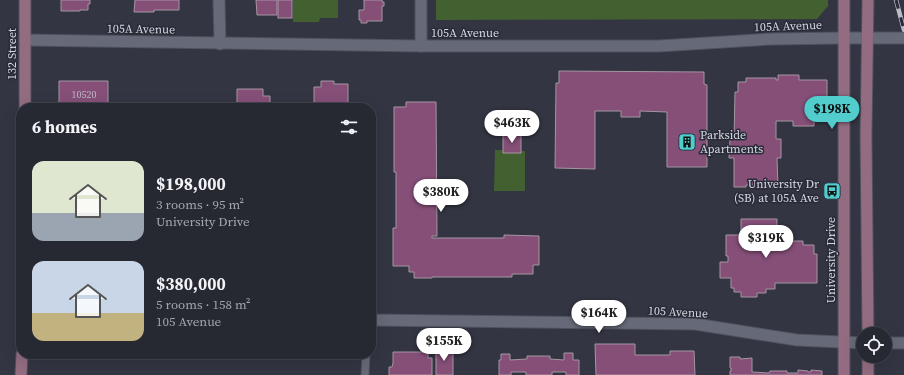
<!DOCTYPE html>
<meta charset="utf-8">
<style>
body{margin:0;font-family:"Source Serif 4",serif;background:#32343e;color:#f1f3f6;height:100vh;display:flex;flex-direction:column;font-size:15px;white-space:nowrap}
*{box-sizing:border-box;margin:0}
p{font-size:13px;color:#a4a6ac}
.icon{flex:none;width:22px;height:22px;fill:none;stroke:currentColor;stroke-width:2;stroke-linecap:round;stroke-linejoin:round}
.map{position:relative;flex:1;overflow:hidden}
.details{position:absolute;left:16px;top:103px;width:360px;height:256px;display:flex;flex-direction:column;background:#262832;border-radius:16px;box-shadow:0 4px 16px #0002,0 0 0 1px #42444d}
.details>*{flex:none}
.fabs{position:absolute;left:856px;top:327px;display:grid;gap:8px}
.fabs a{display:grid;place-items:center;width:36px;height:36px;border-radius:50%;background:#262832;box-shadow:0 4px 16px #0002,0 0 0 1px #42444d;font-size:20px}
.price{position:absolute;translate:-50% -34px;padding:0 9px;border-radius:14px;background:#fff;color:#222;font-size:13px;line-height:26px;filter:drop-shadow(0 1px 2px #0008)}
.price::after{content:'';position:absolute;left:50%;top:24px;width:12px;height:9px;margin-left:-6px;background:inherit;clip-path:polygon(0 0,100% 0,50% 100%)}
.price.on{background:#52cdce;color:#111}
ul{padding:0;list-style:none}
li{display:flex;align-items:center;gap:12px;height:100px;padding:0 16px}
li span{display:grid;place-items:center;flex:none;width:112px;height:80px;border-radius:12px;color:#555}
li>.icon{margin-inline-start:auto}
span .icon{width:48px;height:48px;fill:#fffc;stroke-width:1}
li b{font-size:17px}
h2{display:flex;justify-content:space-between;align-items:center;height:48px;padding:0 16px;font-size:17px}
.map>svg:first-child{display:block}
.green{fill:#436031}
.building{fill:#854f78;stroke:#a596a1}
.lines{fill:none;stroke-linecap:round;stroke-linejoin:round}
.service-casing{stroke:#4f515d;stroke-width:9}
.minor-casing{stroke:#4f515d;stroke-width:13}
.tertiary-casing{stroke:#4f515d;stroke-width:13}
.secondary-casing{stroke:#4f515d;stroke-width:13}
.service{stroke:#666977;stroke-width:7}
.minor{stroke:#666977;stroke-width:11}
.tertiary{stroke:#666977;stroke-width:11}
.secondary{stroke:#936c82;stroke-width:11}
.rail-casing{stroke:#bbbdc6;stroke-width:4.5}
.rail{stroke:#292b38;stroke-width:3;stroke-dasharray:9;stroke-linecap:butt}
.labels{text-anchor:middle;stroke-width:3;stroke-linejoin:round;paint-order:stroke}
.number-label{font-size:10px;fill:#c2b6c7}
.street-label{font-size:12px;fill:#d6d8e1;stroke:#292b38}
.poi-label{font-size:12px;fill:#d6d8e1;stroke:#292b38;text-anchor:start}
</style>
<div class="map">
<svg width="904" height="375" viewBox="0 0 904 375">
<rect width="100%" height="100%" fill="#333542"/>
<g class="green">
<polygon points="293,0 338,0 338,18 320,18 319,22 293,22"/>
<polygon points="436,0 828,0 828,6 817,19 436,20"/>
<polygon points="495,150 525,151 525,191 494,191"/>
</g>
<g class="building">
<polygon points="61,0 90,0 90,4 88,4 88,10 80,10 80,11 61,11"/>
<polygon points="135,0 179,0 179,10 154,10 154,12 134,12"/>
<polygon points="256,0 277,0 277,15 257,15"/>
<rect x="278" y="0" width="14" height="18"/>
<polygon points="364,0 382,0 382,2 384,2 384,6 382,6 382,21 367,21 367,23 361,23 361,20 359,20 359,10 364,10"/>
<polygon points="559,71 704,72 704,84 707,85 707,167 667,167 667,112 640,111 640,117 621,117 621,111 595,111 595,169 555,168 556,83 559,83"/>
<polygon points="778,75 799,75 799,80 827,80 827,121 814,121 814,126 793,126 793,121 776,121 776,139 781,139 781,158 777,158 778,188 767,187 767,185 746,185 746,187 734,187 734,158 729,158 730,139 734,139 735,92 738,92 738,82 746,82 746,78 776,78 776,80 778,80"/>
<polygon points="59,81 108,81 108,106 103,106 103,108 59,108"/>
<polygon points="321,81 334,81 334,84 348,84 348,108 314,108 314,87 321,87"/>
<polygon points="237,89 263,89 263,96 270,96 270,108 237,108"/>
<polygon points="406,102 436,102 437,236 432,236 432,238 504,238 504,235 539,236 539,265 533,265 533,274 512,274 512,277 432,277 432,278 414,278 414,272 409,272 409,266 393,266 393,228 396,228 396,172 394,172 394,107 406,107"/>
<rect x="503" y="135" width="18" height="18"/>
<polygon points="741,219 777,219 776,247 784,247 784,241 803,241 803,245 814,245 814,254 817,254 817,283 775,283 775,289 766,289 766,293 757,293 757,297 741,297 741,292 734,292 734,288 731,288 731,278 720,278 720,262 728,262 728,256 726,256 726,235 741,235"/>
<polygon points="595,344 635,344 635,355 670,355 670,351 694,351 695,375 596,375"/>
<rect x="436" y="349" width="17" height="26"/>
<polygon points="393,352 428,352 428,358 432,358 432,375 389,375 389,367 392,367 393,363"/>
<polygon points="564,353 573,353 573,360 579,360 579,375 566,375 566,372 552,372 552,375 526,375 526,372 511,372 511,375 499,375 499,360 501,360 501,354 510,354 510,360 527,359 527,356 550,356 550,359 564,360"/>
<polygon points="730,357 740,357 740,359 752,358 752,372 769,373 770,371 787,371 787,373 798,373 798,370 808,371 808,372 811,372 811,370 822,371 822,375 730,375 730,371 731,371 731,368 730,368"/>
</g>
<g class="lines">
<defs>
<polyline id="service" points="365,375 366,354"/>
<g id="minor">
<polyline points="219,0 220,44"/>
<polyline points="421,0 421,46"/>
<polyline points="25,40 421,46 659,46 771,39 844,38"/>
</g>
<g id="tertiary">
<polyline points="844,38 904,38"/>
<polyline points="371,320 695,324 797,340 863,343"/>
<polyline points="885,343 904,343"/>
</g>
<g id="secondary">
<polyline points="25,0 25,108"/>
<polyline points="868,334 866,135 868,0"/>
<polyline points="868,356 868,375"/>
<polyline points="21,375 22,354"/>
<polyline points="844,375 844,0"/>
</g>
</defs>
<use href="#service" class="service-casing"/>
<use href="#minor" class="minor-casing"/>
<use href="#tertiary" class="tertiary-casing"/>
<use href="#secondary" class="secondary-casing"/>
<use href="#service" class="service"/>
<use href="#minor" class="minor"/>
<use href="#tertiary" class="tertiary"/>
<use href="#secondary" class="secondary"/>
<defs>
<polyline id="rail" points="896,0 904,30"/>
</defs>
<use href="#rail" class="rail-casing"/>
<use href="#rail" class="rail"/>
</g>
<defs>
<symbol id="building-square" viewBox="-11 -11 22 22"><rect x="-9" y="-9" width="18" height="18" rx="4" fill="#52cdce" stroke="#292b38"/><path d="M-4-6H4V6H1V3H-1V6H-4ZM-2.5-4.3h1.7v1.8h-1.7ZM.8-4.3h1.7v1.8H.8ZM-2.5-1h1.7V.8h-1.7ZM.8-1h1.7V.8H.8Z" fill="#111"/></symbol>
<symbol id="bus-square" viewBox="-11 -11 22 22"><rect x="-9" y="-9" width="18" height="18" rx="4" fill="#52cdce" stroke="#292b38"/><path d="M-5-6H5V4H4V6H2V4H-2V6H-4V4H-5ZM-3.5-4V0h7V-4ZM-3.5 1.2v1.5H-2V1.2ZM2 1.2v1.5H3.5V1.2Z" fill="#111"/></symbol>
</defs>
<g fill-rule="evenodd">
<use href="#building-square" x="677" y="132" width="20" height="20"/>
<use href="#bus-square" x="822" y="181" width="20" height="20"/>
</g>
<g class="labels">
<g class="number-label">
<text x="84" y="98">10520</text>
</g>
<g class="street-label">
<text transform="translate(788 26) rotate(-2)" y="4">105A Avenue</text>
<text transform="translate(141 29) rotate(1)" y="4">105A Avenue</text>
<text x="465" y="37">105A Avenue</text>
<text transform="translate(12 54) rotate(-90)" y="4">132 Street</text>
<text transform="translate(831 260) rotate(-90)" y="4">University Drive</text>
<text transform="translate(678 312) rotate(3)" y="4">105 Avenue</text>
</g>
<g class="poi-label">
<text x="700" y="139">Parkside<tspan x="700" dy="14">Apartments</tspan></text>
<text x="819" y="188" text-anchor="end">University Dr<tspan x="819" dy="14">(SB) at 105A Ave</tspan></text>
</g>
</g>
</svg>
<div class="fabs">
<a><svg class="icon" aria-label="locate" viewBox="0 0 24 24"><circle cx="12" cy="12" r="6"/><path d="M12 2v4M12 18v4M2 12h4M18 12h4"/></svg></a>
</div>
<b class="price on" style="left:832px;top:130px">$198K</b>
<b class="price" style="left:512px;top:144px">$463K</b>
<b class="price" style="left:441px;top:213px">$380K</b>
<b class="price" style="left:766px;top:259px">$319K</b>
<b class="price" style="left:599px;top:334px">$164K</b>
<b class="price" style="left:444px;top:362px">$155K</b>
<section class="details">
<h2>6 homes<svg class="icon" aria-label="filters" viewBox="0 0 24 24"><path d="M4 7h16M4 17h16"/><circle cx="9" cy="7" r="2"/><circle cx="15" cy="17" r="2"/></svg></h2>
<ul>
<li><span style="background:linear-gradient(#dfe7d0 65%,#9aa5b1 0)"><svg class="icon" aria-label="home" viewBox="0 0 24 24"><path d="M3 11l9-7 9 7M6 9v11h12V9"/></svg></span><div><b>$198,000</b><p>3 rooms · 95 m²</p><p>University Drive</p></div></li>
<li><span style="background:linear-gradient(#c9d6e8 65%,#c2b280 0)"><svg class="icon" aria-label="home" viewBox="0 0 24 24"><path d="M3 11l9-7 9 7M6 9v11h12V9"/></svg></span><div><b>$380,000</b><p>5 rooms · 158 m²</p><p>105 Avenue</p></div></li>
</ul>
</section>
</div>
